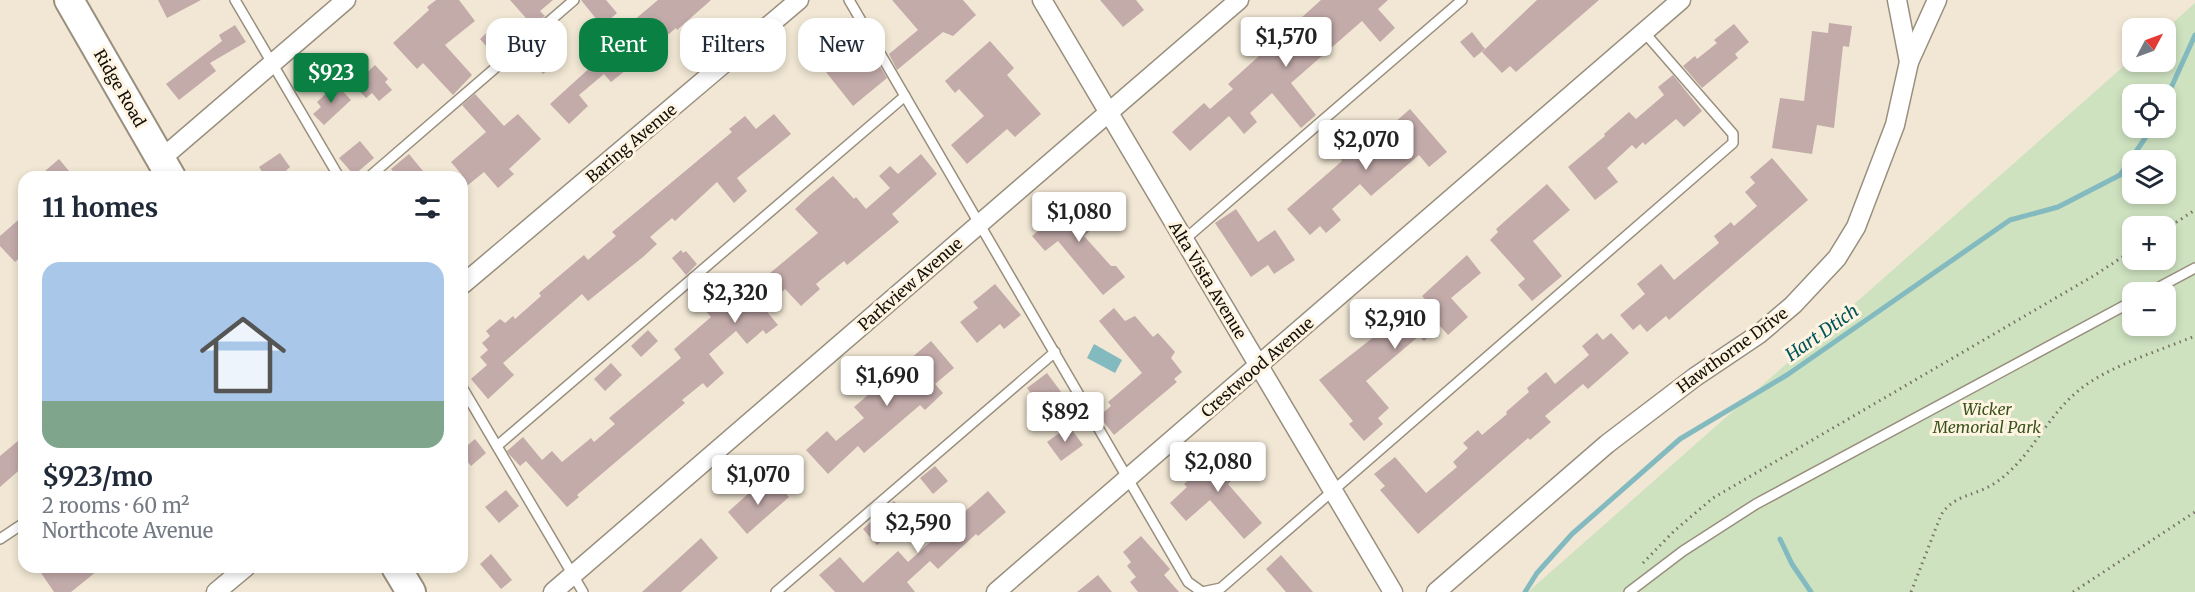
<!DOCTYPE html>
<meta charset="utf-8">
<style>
body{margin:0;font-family:Merriweather,serif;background:#f6f6f7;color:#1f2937;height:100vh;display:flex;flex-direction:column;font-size:22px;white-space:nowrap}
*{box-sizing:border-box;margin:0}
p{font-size:20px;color:#747a83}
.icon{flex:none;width:33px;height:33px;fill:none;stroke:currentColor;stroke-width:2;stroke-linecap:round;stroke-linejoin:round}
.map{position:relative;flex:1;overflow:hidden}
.side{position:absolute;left:18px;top:171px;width:450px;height:402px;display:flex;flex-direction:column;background:#fff;border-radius:18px;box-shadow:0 3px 9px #0003}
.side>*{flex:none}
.guide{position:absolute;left:486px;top:18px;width:570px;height:54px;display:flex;gap:12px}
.needle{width:39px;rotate:49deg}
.fabs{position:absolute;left:2122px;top:18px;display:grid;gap:12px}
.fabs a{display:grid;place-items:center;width:54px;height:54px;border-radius:12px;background:#fff;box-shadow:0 3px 9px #0003;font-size:30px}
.price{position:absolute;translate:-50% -51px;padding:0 14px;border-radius:6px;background:#fff;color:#222;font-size:20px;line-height:39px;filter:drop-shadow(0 2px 3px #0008)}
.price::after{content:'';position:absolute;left:50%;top:36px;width:18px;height:14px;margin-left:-9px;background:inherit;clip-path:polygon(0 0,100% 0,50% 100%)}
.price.active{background:#0b8043;color:#fff}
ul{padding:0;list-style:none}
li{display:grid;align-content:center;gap:12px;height:318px;padding:0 24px}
li span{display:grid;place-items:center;height:186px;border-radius:18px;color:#555}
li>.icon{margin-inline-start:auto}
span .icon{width:108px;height:108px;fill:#fffc;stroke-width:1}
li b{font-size:26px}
h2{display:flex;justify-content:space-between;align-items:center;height:72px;padding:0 24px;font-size:26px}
.chip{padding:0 21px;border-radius:18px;background:#fff;box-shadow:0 3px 9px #0003;font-size:21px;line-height:54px}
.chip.active{background:#0b8043;color:#fff}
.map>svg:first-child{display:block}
.green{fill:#cee2c0;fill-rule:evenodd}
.water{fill:#83babf}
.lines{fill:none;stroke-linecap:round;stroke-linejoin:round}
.stream{stroke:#83babf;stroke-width:5}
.building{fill:#c3abaa}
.service-casing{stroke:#998f7e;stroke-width:12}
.minor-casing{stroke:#998f7e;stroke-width:21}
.primary-casing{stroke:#998f7e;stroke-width:32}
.path{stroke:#787266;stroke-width:3;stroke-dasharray:1.5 4.5;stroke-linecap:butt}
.service{stroke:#fff;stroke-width:9}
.minor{stroke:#fff;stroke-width:18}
.primary{stroke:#fff;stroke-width:28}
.labels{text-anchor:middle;stroke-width:6;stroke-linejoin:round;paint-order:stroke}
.street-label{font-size:16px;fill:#120f08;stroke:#fff4e1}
.park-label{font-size:16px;font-style:italic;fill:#37521b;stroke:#fff4e1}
.water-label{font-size:18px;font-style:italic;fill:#00555b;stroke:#fff4e1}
</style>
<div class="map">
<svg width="2195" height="592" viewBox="0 0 2195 592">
<rect width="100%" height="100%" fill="#f1e7d4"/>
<path class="green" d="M2195,3V592H1528L2133,58V62H2166V29ZM2133,94H2166V128H2133ZM2133,160H2166V194H2133ZM2133,226H2166V260H2133ZM2133,292H2166V326H2133Z"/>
<polygon class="water" points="1094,344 1122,360 1115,373 1087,358"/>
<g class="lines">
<g class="stream">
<polyline points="2166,99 2195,35"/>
<polyline points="1780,539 1792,564 1811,592"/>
<polyline points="1525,592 1537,573 1572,534 1680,439 1787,375 2010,220 2058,207 2120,175 2152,128"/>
</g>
</g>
<g class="building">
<polygon points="158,0 201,0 167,18"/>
<polygon points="436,0 459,0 475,21 445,45 472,75 453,95 423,63 417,69 393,43 429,10 427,7"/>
<polygon points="510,0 553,0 540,11 545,16 533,26"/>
<polygon points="581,0 606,0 617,13 602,26"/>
<polygon points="658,0 711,0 677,30 676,28 652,48 647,42 621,64 626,70 611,82 604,74 579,95 588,106 569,124 550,104 637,25 633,21"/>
<polygon points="892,0 963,0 976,15 953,36 943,32 897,70 889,54 918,30"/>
<polygon points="1100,0 1136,0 1144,10 1123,27"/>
<polygon points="1321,0 1388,0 1378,9 1395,28 1380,42 1362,21 1291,83 1316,115 1301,128 1272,93 1250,113 1257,122 1244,134 1229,116 1190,151 1172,132 1204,103 1210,109 1233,89 1228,84"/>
<polygon points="1537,0 1599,0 1516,72 1510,66 1502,73 1482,52"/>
<polygon points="1829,23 1852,26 1849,47 1843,46 1834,128 1817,125 1812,154 1772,148 1780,98 1804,101 1812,31 1828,33"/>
<polygon points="1734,24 1749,42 1735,54 1738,58 1702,88 1683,66 1695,56 1697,59 1717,43 1714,40"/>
<polygon points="235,25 246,42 210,63 216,71 179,100 166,84 222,41 219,35"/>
<polygon points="554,26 567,40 555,50 542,36"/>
<polygon points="492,28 505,42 492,53 480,39"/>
<polygon points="1472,32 1485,49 1474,58 1460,42"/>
<polygon points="990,41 1014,68 1007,75 1041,114 1015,137 1007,129 967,164 951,145 984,116 959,89 955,93 945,81"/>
<polygon points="546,44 560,60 543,74 530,58"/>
<polygon points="830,46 838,56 846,50 865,72 878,63 887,78 853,106 826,72 830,69 819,55"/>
<polygon points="375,65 388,79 385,82 392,90 379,101 372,93 366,98 354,85"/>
<polygon points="1673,75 1702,111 1684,127 1676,119 1645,145 1643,142 1636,149 1632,145 1607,168 1618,182 1595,200 1568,167 1605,136 1604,134 1629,112 1636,119 1664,95 1658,87"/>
<polygon points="336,84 351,100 324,125 313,114 321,107 317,102"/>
<polygon points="475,94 504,126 518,114 541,139 509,169 514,174 498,188 484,172 462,190 462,175 451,162 486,132 462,105"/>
<polygon points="1410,109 1447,152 1429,167 1419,155 1371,196 1360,184 1332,209 1341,220 1326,233 1320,226 1310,235 1287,209 1342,161 1336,153 1354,137 1370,156 1391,138 1385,131"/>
<polygon points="774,114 791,134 737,178 747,191 734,203 717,182 675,221 672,218 650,237 657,244 643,257 588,301 582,294 503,363 514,375 488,399 471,379 487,365 480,357 488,350 482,343 490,336 486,331 500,319 505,323 513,316 515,319 541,296 539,293 584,255 588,260 616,236 612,232 732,132 729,129 745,116 756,129"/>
<polygon points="360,141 374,158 354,175 339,158"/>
<polygon points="280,153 290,167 279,177 265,177 259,167"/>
<polygon points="409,154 423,171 416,177 398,177 391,169"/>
<polygon points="921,154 937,174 892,214 899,222 847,265 844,261 816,284 820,289 801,306 785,289 764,308 778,325 766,334 763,330 747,344 736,331 709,354 724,373 707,388 703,383 682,400 685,403 577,495 579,497 567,507 526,461 520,466 509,454 507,451 523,437 542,460 552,451 562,462 591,438 594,442 615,424 609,418 681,358 674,349 711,317 691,295 698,289 695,285 705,277 738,313 764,291 757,284 818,233 795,209 810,195 833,176 854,199 856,197 866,209 890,188 879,176 890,166 898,174"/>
<polygon points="1772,158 1808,200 1669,320 1666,316 1647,332 1640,324 1633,330 1620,315 1645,294 1637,284 1661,264 1674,280 1719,243 1714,236 1731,222 1734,226 1757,206 1745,192 1755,183 1750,177"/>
<polygon points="59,159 74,177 38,177"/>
<polygon points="1547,184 1570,210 1533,241 1562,276 1532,301 1518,285 1525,279 1490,240 1498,232 1496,229"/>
<polygon points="1073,193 1098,224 1084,236 1111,266 1116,266 1125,277 1103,295 1058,241 1045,251 1032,236 1058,214 1054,209"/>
<polygon points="1236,209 1258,242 1275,230 1295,260 1274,274 1268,265 1251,277 1215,223"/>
<polygon points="24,215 24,254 15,262 0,246 0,236"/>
<polygon points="681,250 683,253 686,251 697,264 686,275 672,258"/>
<polygon points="1467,255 1481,273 1451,298 1468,317 1448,335 1440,326 1424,341 1419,336 1366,381 1389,408 1378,418 1383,424 1364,441 1349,424 1353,421 1319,380 1389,325 1395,332 1428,302 1422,296"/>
<polygon points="995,284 1021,315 1004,329 1000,324 977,343 960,322 978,308 973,302"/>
<polygon points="1114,308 1125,321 1135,316 1153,337 1158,333 1175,352 1171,358 1182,372 1174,379 1177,382 1114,435 1099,416 1111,406 1108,402 1142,373 1099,321"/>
<polygon points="648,330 658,341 641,357 631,346"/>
<polygon points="1597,333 1603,340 1611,333 1629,353 1588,389 1583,384 1545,416 1551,422 1530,440 1528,438 1418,534 1380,490 1385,486 1374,474 1395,457 1426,493 1457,467 1453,462 1468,448 1463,443 1478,430 1482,435 1507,414 1506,412 1529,392 1527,388 1546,372 1555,384 1589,355 1582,346"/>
<polygon points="931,341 954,368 935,384 943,393 925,410 920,405 864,453 858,446 828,474 806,450 827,431 836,441 864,418 854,407"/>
<polygon points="611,363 622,375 605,391 594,379"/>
<polygon points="1047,373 1079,416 1059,431 1027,388"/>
<polygon points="1069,426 1083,445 1061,461 1047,442"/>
<polygon points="24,436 24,466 0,487 0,456"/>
<polygon points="475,439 486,453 471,466 462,455 462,450"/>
<polygon points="1228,445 1247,466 1228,484 1262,523 1244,539 1210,500 1186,521 1170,503 1187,487 1184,484"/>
<polygon points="935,466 948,481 933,494 920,478"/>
<polygon points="775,481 789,497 747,534 728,512 761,482 767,488"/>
<polygon points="506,490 519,506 499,523 485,507"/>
<polygon points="988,491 1006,512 978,536 976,534 938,569 930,561 907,582 915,592 835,592 819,575 840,557 863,583 898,551 908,562"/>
<polygon points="894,501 909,517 877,545 863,529"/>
<polygon points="1141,536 1170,569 1164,575 1179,592 1138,592 1130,582 1136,577 1127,566 1131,562 1123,552"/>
<polygon points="701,538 718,558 681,592 642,592"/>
<polygon points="491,554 512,580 501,589 480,564"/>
<polygon points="1281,555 1313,592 1286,592 1266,569"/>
<polygon points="37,567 102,567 71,592 54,592"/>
<polygon points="1098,575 1112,592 1077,592"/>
</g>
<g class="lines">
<defs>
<g id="service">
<polyline points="235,0 339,177"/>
<polyline points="849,0 1188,582 1202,592"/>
<polyline points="369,177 574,0"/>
<polyline points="1184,240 1462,0"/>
<polyline points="2150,292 2195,268"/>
<polyline points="462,387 583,592"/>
<polyline points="497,446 905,96"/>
<polyline points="0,539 24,523"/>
<polyline points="776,592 1055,352"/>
<polyline points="1202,592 1221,588 1733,143 1733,134 1644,32"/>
<polyline points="1629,592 1683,551 1756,504 2133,301"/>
</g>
<g id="minor">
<polyline points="1042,0 1393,592"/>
<polyline points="1897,0 1909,62"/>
<polyline points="161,159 346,0"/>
<polyline points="462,285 799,0"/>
<polyline points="216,592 246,567"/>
<polyline points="553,592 1239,0"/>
<polyline points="996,592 1681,0"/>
<polyline points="1436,592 1607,444 1695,377 1759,334 1793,305 1837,258 1856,227 1895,125 1909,62 1937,0"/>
</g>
<g id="primary">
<polyline points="69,0 171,177"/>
<polyline points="396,567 411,592"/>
</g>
</defs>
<use href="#service" class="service-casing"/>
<use href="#minor" class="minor-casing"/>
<use href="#primary" class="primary-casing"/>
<g class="path">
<polyline points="2166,229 2195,210"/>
<polyline points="1643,563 1674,531 1713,498 2095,275 2133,250"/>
<path d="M1911,592L1941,515C1954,494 1976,496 1995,483C2030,460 2046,417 2078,391C2108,366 2159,351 2195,336"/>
<polyline points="2073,592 2195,512"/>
</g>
<use href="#service" class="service"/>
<use href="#minor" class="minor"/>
<use href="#primary" class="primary"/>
</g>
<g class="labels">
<g class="street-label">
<text transform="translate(120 88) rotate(60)" y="6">Ridge Road</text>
<text transform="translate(631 143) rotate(-40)" y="6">Baring Avenue</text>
<text transform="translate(1208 280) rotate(59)" y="6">Alta Vista Avenue</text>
<text transform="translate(910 284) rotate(-41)" y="6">Parkview Avenue</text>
<text transform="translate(1732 350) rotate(-36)" y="6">Hawthorne Drive</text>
<text transform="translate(1257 367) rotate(-41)" y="6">Crestwood Avenue</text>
</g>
<g class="park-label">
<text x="1987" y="415">Wicker<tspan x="1987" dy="18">Memorial Park</tspan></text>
</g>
<g class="water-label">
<text transform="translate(1822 333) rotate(-35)" y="6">Hart Dtich</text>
</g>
</g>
</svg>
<div class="fabs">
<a><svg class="needle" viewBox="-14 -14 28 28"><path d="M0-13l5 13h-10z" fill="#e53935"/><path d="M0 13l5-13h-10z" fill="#747a83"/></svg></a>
<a><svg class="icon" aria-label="locate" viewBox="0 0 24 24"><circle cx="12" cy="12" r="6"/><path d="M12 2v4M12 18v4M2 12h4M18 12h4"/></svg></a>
<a><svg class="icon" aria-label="layers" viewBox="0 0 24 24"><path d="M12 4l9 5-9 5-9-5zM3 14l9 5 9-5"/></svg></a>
<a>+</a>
<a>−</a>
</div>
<b class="price" style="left:1286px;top:68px">$1,570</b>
<b class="price active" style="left:331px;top:104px">$923</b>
<b class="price" style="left:1366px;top:171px">$2,070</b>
<b class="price" style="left:1079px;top:243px">$1,080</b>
<b class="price" style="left:735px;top:324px">$2,320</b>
<b class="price" style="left:1395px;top:350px">$2,910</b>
<b class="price" style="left:887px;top:407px">$1,690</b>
<b class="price" style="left:1065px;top:443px">$892</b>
<b class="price" style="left:1218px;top:493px">$2,080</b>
<b class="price" style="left:758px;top:506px">$1,070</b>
<b class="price" style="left:918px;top:554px">$2,590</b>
<div class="guide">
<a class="chip">Buy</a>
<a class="chip active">Rent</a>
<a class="chip">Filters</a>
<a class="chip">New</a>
</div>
<section class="side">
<h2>11 homes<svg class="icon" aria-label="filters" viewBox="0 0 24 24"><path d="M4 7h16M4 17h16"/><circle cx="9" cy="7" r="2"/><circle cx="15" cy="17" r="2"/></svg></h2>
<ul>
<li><span style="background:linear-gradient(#a9c7e8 75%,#7fa58c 0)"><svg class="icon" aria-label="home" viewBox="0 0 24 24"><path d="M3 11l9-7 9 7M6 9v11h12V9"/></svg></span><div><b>$923/mo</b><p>2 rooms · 60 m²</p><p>Northcote Avenue</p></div></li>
</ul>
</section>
</div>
